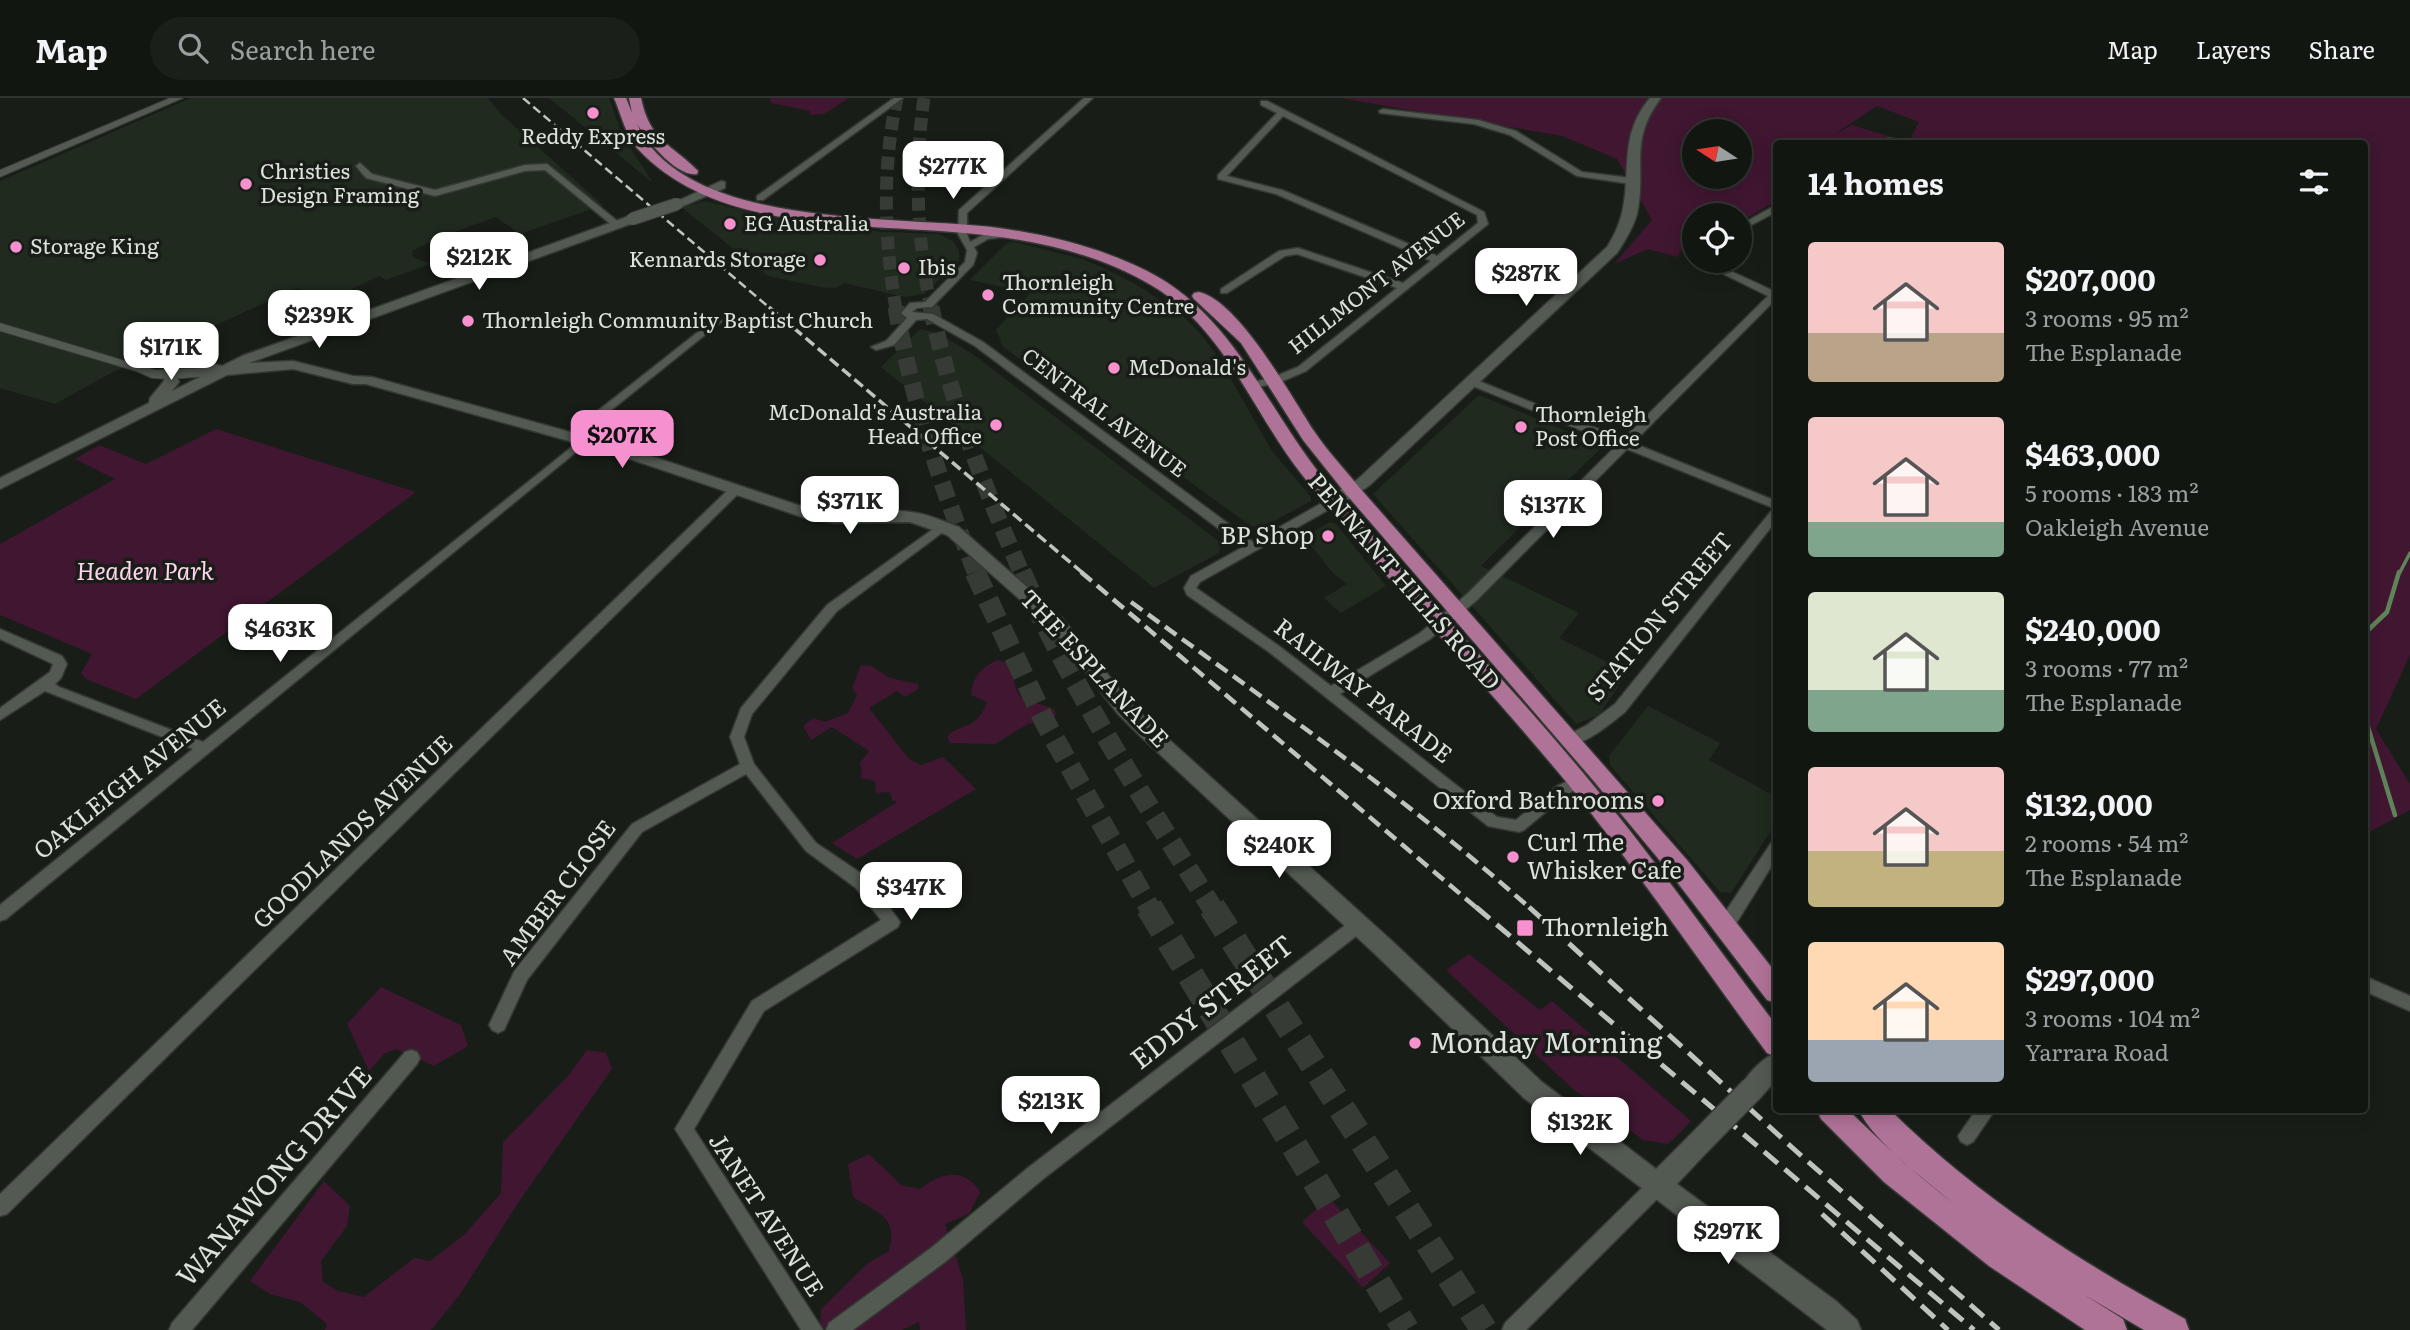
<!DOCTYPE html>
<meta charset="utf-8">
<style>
body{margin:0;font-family:Literata,serif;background:#1b1f1a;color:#f1f3f6;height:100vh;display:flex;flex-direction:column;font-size:26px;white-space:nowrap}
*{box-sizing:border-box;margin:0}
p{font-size:23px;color:#9c9f9f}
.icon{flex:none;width:38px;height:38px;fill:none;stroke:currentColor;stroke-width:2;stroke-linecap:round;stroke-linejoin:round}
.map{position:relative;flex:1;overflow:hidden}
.panel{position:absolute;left:1773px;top:42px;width:595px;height:973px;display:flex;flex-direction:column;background:#121611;border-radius:7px;box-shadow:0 4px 18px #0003,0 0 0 2px #313531}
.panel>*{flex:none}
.needle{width:46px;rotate:282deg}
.tools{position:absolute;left:1682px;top:21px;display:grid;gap:14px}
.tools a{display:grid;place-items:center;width:70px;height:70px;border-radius:50%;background:#121611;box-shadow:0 4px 18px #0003,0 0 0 2px #313531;font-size:35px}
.price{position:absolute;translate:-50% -60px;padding:0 16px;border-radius:14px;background:#fff;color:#222;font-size:23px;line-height:46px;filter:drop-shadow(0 2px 4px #0008)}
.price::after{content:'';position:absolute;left:50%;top:42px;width:21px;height:16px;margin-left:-10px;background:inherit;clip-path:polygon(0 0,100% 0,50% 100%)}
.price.active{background:#f690cf;color:#111}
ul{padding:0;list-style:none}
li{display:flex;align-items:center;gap:21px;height:175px;padding:0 35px}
li span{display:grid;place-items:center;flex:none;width:196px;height:140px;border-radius:7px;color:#555}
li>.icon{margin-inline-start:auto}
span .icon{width:84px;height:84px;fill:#fffc;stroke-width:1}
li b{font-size:30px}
h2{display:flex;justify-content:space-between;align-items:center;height:84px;padding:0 35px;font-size:30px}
header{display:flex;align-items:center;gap:42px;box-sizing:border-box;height:98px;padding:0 35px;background:#121611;border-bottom:2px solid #313531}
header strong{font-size:33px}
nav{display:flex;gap:38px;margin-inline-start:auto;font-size:24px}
.search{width:490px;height:63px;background:#1b1f1a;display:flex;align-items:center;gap:18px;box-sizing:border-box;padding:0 24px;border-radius:38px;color:#9c9f9f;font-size:26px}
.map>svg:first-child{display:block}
.built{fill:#202a1f}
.green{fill:#401631;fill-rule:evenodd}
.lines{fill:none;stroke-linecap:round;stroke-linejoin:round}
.stream-far1{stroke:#5f845a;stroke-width:3.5}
.stream{stroke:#5f845a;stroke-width:4.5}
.motorway-tunnel-far3{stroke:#363b35;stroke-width:13;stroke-dasharray:13 7;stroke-linecap:butt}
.motorway-tunnel-far2{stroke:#363b35;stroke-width:17;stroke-dasharray:17 9;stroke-linecap:butt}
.motorway-tunnel-far1{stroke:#363b35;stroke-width:21;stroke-dasharray:21 10;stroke-linecap:butt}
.motorway-tunnel{stroke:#363b35;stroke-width:27;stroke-dasharray:27 13;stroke-linecap:butt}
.minor-casing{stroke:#343833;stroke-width:3}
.tertiary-casing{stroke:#343833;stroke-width:2}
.secondary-casing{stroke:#343833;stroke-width:3}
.trunk-casing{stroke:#343833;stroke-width:3}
.minor{fill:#535a52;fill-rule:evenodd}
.tertiary{fill:#535a52;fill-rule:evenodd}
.secondary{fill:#535a52;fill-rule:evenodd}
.trunk{fill:#b07398;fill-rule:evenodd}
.rail-far3{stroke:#c0c4bf;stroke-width:2.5;stroke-dasharray:9 4.5;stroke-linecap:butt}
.rail-far2{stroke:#c0c4bf;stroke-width:3.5;stroke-dasharray:11 5;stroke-linecap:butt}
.rail-far1{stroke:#c0c4bf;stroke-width:4.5;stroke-dasharray:14 7;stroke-linecap:butt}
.rail{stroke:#c0c4bf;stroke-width:5;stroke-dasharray:18 9;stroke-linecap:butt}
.secondary-bridge-far1-casing{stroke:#343833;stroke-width:14;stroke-linecap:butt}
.secondary-bridge-casing{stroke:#343833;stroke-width:27;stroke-linecap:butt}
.secondary-bridge-far1{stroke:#535a52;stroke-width:12}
.secondary-bridge{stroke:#535a52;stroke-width:24}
.poi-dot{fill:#f690cf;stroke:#181e17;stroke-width:2.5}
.labels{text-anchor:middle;stroke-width:7;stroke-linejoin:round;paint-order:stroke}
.far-poi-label{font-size:21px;fill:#dee2dd;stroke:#181e17;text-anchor:start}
.far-street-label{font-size:21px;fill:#dee2dd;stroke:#181e17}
.poi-label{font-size:24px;fill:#dee2dd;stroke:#181e17;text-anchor:end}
.park-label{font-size:24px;font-style:italic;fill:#fdd4eb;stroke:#181e17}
.street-label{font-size:24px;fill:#dee2dd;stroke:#181e17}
.near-street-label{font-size:28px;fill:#dee2dd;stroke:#181e17}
.near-poi-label{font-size:28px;fill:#dee2dd;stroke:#181e17;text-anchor:start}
</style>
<header>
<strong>Map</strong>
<div class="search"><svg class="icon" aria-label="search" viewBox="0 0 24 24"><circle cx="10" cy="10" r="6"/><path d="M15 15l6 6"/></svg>Search here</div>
<nav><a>Map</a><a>Layers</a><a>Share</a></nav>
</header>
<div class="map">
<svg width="2410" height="1232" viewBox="0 0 2410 1232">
<rect width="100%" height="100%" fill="#181e17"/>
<g class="built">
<polygon points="191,0 488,0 502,17 603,107 520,136 496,119 436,141 412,153 413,159 430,166 386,182 379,178 331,201 297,190 109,276 55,306 0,290 0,83"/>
<polygon points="549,0 609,0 622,37 653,85"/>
<polygon points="705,103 794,125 886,134 939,136 954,144 959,153 959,163 924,196 905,199 844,185 837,190 820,189 768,178 682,110"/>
<polygon points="1015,144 1082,161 1104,170 1137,187 1180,215 1200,235 1220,262 1272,353 1311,399 1311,403 1259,431 1251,428 1003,249 996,232 1030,195 970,182 1007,145"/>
<polygon points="920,231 938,235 974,257 1221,445 1219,455 1154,490 881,269"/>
<polygon points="1479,297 1603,348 1481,468 1579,515 1559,540 1628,574 1599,617 1576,626 1373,396"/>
<polygon points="1330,424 1336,426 1386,488 1341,515 1324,500 1347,486 1333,475 1304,439"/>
<polygon points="1648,608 1720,645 1709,662 1776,699 1776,725 1731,795 1720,794 1610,667 1609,658"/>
</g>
<g class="green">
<polygon points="770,0 849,0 824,16 810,17 810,13 771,5"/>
<path d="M1340,0H2410V557L2376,631L2410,686V712L2366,736L2364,46L1933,45L1911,39L1919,24L1877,8L1835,36L1852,27L1888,38L1875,45L1776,46V103L1740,124V117H1694V145L1688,142L1677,159L1648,151L1614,166L1652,122L1617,61L1562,38ZM1694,33H1740V79H1694Z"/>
<polygon points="216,331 416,394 136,601 86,581 81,575 92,556 0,517 0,446 115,381 75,361 99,347 146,366"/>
<path d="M997,562L1011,566C1018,609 1019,598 1054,611L1056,616L1053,622L1028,626L995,646L950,645L947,639L950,635C971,624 977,628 987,604L971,597C973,578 980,571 997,562Z"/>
<polygon points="861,567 871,568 890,580 918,586 918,591 905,599 897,593 869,610 909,661 921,667 943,659 976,691 857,761 832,745 897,704 892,702 890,694 876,695 875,683 860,680 862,673 860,665 869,653 832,629 811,642 803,628 813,620 825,624 848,615 857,597 852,590"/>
<polygon points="1469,856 1540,912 1552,903 1691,1023 1668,1046 1643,1042 1574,992 1446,872"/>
<polygon points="381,889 461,927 468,948 434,968 396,951 384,956 369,973 347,926"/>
<polygon points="587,952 606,955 612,971 518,1105 461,1195 431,1232 325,1232 327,1226 300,1204 270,1196 250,1183 324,1083 350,1108 347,1128 321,1163 323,1184 338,1193 364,1199 414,1160 430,1163 464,1137 501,1095 503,1044 568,978"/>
<path d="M869,1056L901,1087L920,1091C940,1075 964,1068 980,1094L969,1116L945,1126L963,1181L966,1232H920L919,1224L902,1232H820L821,1211L868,1165L889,1153C898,1118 879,1116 853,1099L848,1066Z"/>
<polygon points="1329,1100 1390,1165 1363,1190 1302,1124"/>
</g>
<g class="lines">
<polyline class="stream-far1" points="2399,476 2410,455"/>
<g class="stream">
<polyline points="2364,536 2387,514 2399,474"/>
<polyline points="2364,616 2395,717"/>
</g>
<g class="motorway-tunnel-far3">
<path d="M924,0C914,71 917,141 931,211"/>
<path d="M896,211C884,141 882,69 897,0"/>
</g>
<g class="motorway-tunnel-far2">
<path d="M896,209C911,301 942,389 976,476"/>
<path d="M931,209C950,302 984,389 1022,476"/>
</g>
<g class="motorway-tunnel-far1">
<polyline points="975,474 1046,626 1150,811"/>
<path d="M1021,474C1073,592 1144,702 1213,811"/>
</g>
<g class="motorway-tunnel">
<polyline points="1149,809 1406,1232"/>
<polyline points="1212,809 1484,1232"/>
</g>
<defs>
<g id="minor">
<polygon points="894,0 903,0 763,102 757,102 757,98"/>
<polygon points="1084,0 1093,0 967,115 967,136 970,144 983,137 1008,133 1011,134 1011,138 988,141 974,149 977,155 973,167 932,209 917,210 912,214 933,216 983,244 1253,444 1329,401 1337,401 1337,407 1200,484 1196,490 1279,548 1331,588 1420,535 1466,497 1617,347 1468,286 1468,282 1476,282 1623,341 1768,198 1697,163 1709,163 1776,194 1776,201 1633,345 1776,403 1776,411 1627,351 1476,503 1430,541 1340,596 1497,719 1516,722 1557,688 1578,678 1583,680 1585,684 1583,688 1567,696 1524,732 1519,734 1488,728 1269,554 1187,497 1184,490 1191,478 1243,449 975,248 927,221 916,222 894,247 876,252 871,249 886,243 907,220 901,215 910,205 925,204 965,164 967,152 958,136 959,112"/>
<path d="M1261,3H1267L1484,114L1488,126L1306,273L1278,285L1252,290L1248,289V285L1271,280L1298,269L1397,190L1297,156L1285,158L1227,195H1221V191L1279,153L1298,150L1403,185L1431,163L1276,96L1218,81V77L1277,15L1261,7ZM1283,18L1477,117L1478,125L1437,158L1282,92L1227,78Z"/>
<polygon points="1383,11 1478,22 1516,33 1582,74 1631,80 1635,83 1631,86 1577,78 1510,37 1474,26 1380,15 1379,13"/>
<polygon points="1888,40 1907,44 1908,46 1880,46"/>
<polygon points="360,65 372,76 435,92 525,67 547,66 621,126 613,128 545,72 525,73 435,98 366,80 356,68"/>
<polygon points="1776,107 1776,114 1740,133 1740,127"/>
<polygon points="717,219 722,222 721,224 574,342 566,342 566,338"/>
<polygon points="583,340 587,341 587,345 6,821 0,823 0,807 193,651 45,593 0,622 0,610 50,574 53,566 0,541 0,531 62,558 67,566 61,580 55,586 59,589 203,644"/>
<polygon points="736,387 740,388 740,394 7,1116 0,1118 0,1096 732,388"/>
<path d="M1776,411V423L1625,614C1612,624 1583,650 1566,646L1564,642L1566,638L1587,627L1615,606L1772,412Z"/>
<polygon points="943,424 947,425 949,428 947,431 837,513 752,616 744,639 754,666 816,745 868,780 900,824 898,829 764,913 694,1031 823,1232 801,1232 675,1031 752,903 881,822 856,790 806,753 746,676 642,734 527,882 504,932 498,935 492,932 489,927 515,872 632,726 740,666 730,639 741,610 827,507"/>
<polygon points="1776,743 1776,761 1732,832 1726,834 1720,832 1718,827 1720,822 1771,745"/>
<polygon points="1358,820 1364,822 1366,827 1364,832 1043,1081 945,1164 853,1232 826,1232 829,1225 931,1150 1029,1069 1352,822"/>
<polygon points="2364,878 2410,898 2410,913 2364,893"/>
<polygon points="411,952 417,954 420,960 417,966 192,1232 169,1232 172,1225 405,954"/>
<polygon points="1976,1012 1995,1012 1973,1044 1967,1047 1961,1044 1958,1038"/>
<polygon points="1657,1079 1664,1082 1666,1088 1664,1094 1526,1232 1502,1232 1505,1225 1650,1082"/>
</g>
<g id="tertiary">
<polygon points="170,0 183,0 0,79 0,72"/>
<polygon points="0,225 155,272 224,269 231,273 224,277 170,281 152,280 136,273 0,233"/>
</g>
<g id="secondary">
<path d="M1650,0H1661C1628,44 1647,68 1637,116C1633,130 1625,143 1617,155L1370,387L1339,408H1327L1325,404L1327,400L1358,381L1607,149C1643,96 1609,48 1650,0Z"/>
<polygon points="721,83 725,84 725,90 681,109 673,109 671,106"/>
<path d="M632,117L638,121L636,124L249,265L293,263L353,278L372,279L624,349L810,411C844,416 878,410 911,414C928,416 943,423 959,429L1062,520L1132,606L1153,627L1391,842L1542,984L1656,1071L1690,1037L1699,1033L1708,1037L1712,1045L1708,1053L1677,1086L1836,1203L1857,1222L1861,1232H1827L1524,1000L1375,856L1139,637L1118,616L1050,528L947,437L910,424L835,425L808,421L612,355L366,286H353L293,271L227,277L0,391V380L149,305L150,300L164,283L165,274H175L179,284L172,293L210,274L192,269L190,266L192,263L197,262L222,268L242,258Z"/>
<path d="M1776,955V982L1761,999L1752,1002L1743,999L1740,991C1746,977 1762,960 1776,955Z"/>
</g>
<g id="trunk">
<path d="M614,0H626L632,15L629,0H641C650,44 672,46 698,73L697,76C676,79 647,42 637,26C684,133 901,117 999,130C1049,137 1101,150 1147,173C1233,216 1266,310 1324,381C1408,482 1500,575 1584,676C1652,757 1712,843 1776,927V959L1767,955C1701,866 1638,773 1568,686C1482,582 1388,484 1303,378C1252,314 1225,230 1151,187C1106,160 1052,146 1000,139C886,122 722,143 637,50C626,38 621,16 614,0Z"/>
<path d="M1199,194C1239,203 1292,300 1314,333C1327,353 1344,370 1358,388L1687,762L1776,875V905L1767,902L1671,776L1592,681L1346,396L1303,342L1241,245L1194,201L1192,198L1194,195Z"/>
<path d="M1817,1012H1848L1904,1065L1959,1110C1932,1088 1872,1043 1859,1012H1890C1977,1098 2078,1163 2185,1221L2189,1232H2144L2083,1196L2123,1221L2127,1232H2085L1989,1168L1884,1084L1821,1021Z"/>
</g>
</defs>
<use href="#minor" class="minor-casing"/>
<use href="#tertiary" class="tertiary-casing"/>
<use href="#secondary" class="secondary-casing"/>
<use href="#trunk" class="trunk-casing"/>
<use href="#minor" class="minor"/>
<use href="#tertiary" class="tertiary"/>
<use href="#secondary" class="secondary"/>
<use href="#trunk" class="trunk"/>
<polyline class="rail-far3" points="523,0 771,211"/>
<polyline class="rail-far2" points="769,209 1084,476"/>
<g class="rail-far1">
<polyline points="1081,474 1478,811"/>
<path d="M1131,504C1267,603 1405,699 1531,811"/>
</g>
<g class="rail">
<polyline points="1476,809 1974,1232"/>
<polyline points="1529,809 1796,1053 1999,1232"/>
<polyline points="1822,1116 1948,1232"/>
</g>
<defs>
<polyline id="secondary-bridge-far1" points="632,121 677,106"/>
<polyline id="secondary-bridge" points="1699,1045 1752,991"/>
</defs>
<use href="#secondary-bridge-far1" class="secondary-bridge-far1-casing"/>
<use href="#secondary-bridge" class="secondary-bridge-casing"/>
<use href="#secondary-bridge-far1" class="secondary-bridge-far1"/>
<use href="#secondary-bridge" class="secondary-bridge"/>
</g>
<g class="poi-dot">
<circle cx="593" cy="15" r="7"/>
<circle cx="246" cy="86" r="7"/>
<circle cx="730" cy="126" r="7"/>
<circle cx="16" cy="149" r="7"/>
<circle cx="820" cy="162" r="7"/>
<circle cx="904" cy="170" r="7"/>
<circle cx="988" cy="197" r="7"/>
<circle cx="468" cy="223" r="7"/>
<circle cx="1114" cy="270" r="7"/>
<circle cx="996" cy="327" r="7"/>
<circle cx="1521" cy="329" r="7"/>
<circle cx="1328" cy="438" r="7"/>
<circle cx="1658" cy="703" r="7"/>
<circle cx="1513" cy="759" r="7"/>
<rect x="1516" y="821" width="18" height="18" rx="3.5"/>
<circle cx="1415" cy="945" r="7"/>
</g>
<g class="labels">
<g class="far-poi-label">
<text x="593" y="46" text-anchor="middle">Reddy Express</text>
<text x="260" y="81">Christies<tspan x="260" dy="24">Design Framing</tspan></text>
<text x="744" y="133">EG Australia</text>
<text x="30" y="156">Storage King</text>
<text x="806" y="169" text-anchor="end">Kennards Storage</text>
<text x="918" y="177">Ibis</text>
<text x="1002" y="192">Thornleigh<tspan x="1002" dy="24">Community Centre</tspan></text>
<text x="482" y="230">Thornleigh Community Baptist Church</text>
<text x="1128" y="277">McDonald's</text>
<text x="982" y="322" text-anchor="end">McDonald's Australia<tspan x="982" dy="24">Head Office</tspan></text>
<text x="1535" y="324">Thornleigh<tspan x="1535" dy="24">Post Office</tspan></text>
</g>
<g class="far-street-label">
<text transform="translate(1377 185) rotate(-38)" y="7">HILLMONT AVENUE</text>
<text transform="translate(1104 315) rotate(37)" y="7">CENTRAL AVENUE</text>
</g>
<g class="poi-label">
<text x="1314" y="446">BP Shop</text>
<text x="1644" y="711">Oxford Bathrooms</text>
<text x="1527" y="753" text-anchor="start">Curl The<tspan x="1527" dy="28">Whisker Cafe</tspan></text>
<text x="1541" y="838" text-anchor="start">Thornleigh</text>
</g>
<g class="park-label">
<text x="145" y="482">Headen Park</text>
</g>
<g class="street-label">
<text transform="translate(1404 484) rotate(49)" y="8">PENNANT HILLS ROAD</text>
<text transform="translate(1660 519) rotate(-50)" y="8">STATION STREET</text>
<text transform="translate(1094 571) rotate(47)" y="8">THE ESPLANADE</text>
<text transform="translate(1363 593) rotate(38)" y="8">RAILWAY PARADE</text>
<text transform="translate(130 681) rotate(-39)" y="8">OAKLEIGH AVENUE</text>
<text transform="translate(353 734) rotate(-44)" y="8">GOODLANDS AVENUE</text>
<text transform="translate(558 795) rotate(-53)" y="8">AMBER CLOSE</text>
<text transform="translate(766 1117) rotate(57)" y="8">JANET AVENUE</text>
</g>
<g class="near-street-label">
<text transform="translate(1212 904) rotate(-38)" y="10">EDDY STREET</text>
<text transform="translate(274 1078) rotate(-49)" y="10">WANAWONG DRIVE</text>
</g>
<g class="near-poi-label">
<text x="1429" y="955">Monday Morning</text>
</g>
</g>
</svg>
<div class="tools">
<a><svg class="needle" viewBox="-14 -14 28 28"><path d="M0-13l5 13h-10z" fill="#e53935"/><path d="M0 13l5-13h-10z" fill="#9c9f9f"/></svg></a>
<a><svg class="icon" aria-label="locate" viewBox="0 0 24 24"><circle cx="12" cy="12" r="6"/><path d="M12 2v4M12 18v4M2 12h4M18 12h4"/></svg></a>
</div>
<b class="price" style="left:953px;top:103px">$277K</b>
<b class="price" style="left:479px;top:194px">$212K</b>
<b class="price" style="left:1526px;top:210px">$287K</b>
<b class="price" style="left:319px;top:252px">$239K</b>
<b class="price" style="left:171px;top:284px">$171K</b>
<b class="price active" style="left:622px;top:372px">$207K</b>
<b class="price" style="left:850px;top:438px">$371K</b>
<b class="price" style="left:1553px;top:442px">$137K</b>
<b class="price" style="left:280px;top:566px">$463K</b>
<b class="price" style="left:1279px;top:782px">$240K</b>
<b class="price" style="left:911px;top:824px">$347K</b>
<b class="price" style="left:1051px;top:1038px">$213K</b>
<b class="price" style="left:1580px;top:1059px">$132K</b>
<b class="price" style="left:1728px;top:1168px">$297K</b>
<section class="panel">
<h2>14 homes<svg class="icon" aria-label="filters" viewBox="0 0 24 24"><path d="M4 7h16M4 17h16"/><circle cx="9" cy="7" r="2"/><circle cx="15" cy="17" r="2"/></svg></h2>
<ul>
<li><span style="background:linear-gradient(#f6c9c9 65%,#b9a48a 0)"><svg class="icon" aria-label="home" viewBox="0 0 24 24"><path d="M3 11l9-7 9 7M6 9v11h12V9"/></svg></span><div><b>$207,000</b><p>3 rooms · 95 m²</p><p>The Esplanade</p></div></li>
<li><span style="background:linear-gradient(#f6c9c9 75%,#7fa58c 0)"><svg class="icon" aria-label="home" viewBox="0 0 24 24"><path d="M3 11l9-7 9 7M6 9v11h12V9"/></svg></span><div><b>$463,000</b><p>5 rooms · 183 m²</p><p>Oakleigh Avenue</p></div></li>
<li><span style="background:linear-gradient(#dfe7d0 70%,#7fa58c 0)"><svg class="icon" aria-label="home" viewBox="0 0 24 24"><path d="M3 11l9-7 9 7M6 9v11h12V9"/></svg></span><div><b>$240,000</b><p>3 rooms · 77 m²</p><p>The Esplanade</p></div></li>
<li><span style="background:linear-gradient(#f6c9c9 60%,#c2b280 0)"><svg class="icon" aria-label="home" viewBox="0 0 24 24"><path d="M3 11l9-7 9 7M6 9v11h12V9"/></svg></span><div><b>$132,000</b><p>2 rooms · 54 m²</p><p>The Esplanade</p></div></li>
<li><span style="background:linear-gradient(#ffd9b3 70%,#9aa5b1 0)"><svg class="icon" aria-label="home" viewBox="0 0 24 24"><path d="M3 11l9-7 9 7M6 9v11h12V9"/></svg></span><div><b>$297,000</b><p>3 rooms · 104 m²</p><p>Yarrara Road</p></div></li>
</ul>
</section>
</div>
